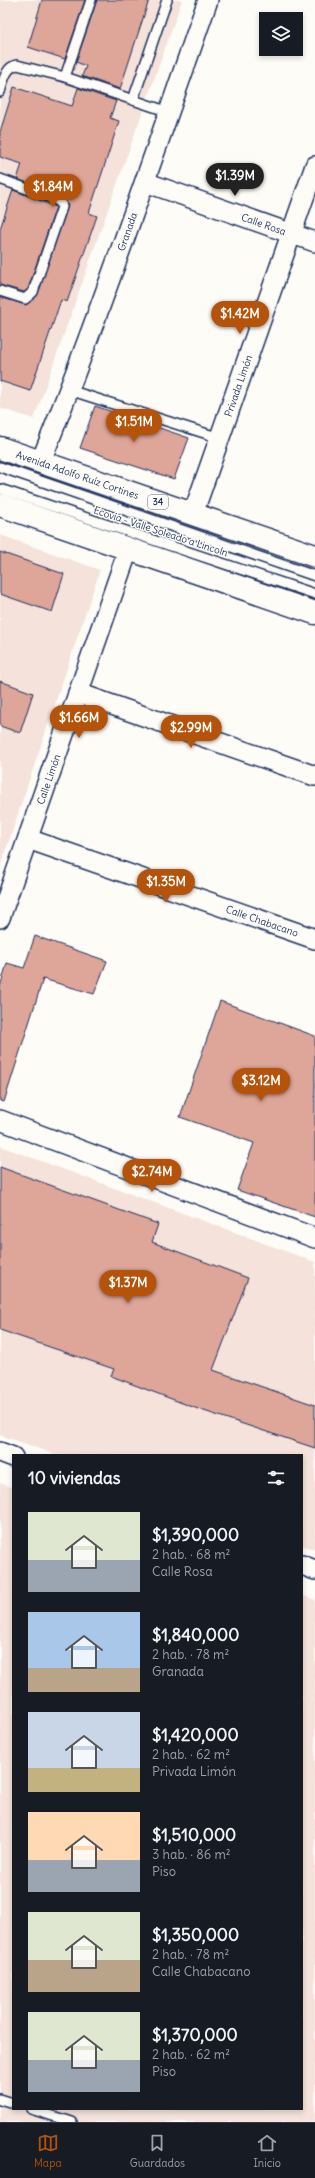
<!DOCTYPE html>
<html lang="es">
<meta charset="utf-8">
<style>
body{margin:0;font-family:Delius,sans-serif;background:#242831;color:#f1f3f6;height:100vh;display:flex;flex-direction:column;font-size:15px;white-space:nowrap}
*{box-sizing:border-box;margin:0}
p{font-size:13px;color:#9ea1a6}
.icon{flex:none;width:22px;height:22px;fill:none;stroke:currentColor;stroke-width:2;stroke-linecap:round;stroke-linejoin:round}
.map{position:relative;flex:1;overflow:hidden}
.details{position:absolute;left:12px;top:1454px;width:291px;height:656px;display:flex;flex-direction:column;background:#171b24;border-radius:0px;box-shadow:0 2px 6px #0003}
.details>*{flex:none}
.fabs{position:absolute;left:259px;top:12px;display:grid;gap:8px}
.fabs a{display:grid;place-items:center;width:44px;height:44px;border-radius:0px;background:#171b24;box-shadow:0 2px 6px #0003;font-size:20px}
.price{position:absolute;translate:-50% -34px;padding:0 9px;border-radius:14px;background:#b45309;color:#fff;font-size:13px;line-height:26px;filter:drop-shadow(0 1px 2px #0008)}
.price::after{content:'';position:absolute;left:50%;top:24px;width:12px;height:9px;margin-left:-6px;background:inherit;clip-path:polygon(0 0,100% 0,50% 100%)}
.price.selected{background:#222;color:#fff}
ul{padding:0;list-style:none}
li{display:flex;align-items:center;gap:12px;height:100px;padding:0 16px}
li span{display:grid;place-items:center;flex:none;width:112px;height:80px;border-radius:0px;color:#555}
li>.icon{margin-inline-start:auto}
span .icon{width:48px;height:48px;fill:#fffc;stroke-width:1}
li b{font-size:17px}
h2{display:flex;justify-content:space-between;align-items:center;height:48px;padding:0 16px;font-size:17px}
.dock{display:flex;justify-content:space-around;align-items:center;height:56px;border-top:1px solid #363941;background:#171b24;font-size:11px;color:#9ea1a6}
.dock a{display:grid;justify-items:center;gap:2px}
.dock .selected{color:#b45309}
.map>svg:first-child{display:block}
.built{fill:#f4e2db}
.building{fill:#dea599;stroke:#1b2f5e}
.lines{fill:none;stroke-linecap:round;stroke-linejoin:round}
.lane-casing{stroke:#1b2f5e;stroke-width:12}
.street-casing{stroke:#1b2f5e;stroke-width:22}
.primary-casing{stroke:#1b2f5e;stroke-width:25}
.lane{stroke:#fdfcf7;stroke-width:9}
.street{stroke:#fdfcf7;stroke-width:19}
.primary{stroke:#fdfcf7;stroke-width:22}
.labels{text-anchor:middle;stroke-width:3;stroke-linejoin:round;paint-order:stroke}
.shield{fill:#fdfcf7;stroke:#5f6c8c;stroke-width:1}
.shield-label{font-size:9px;font-weight:bold;fill:#1b2f5e}
.street-label{font-size:10px;fill:#1b2f5e;stroke:#fdfcf7}
</style>
<div class="map">
<svg width="315" height="2122" viewBox="0 0 315 2122">
<rect width="100%" height="100%" fill="#fdfcf7"/>
<filter id="ink" filterUnits="userSpaceOnUse"><feTurbulence type="fractalNoise" baseFrequency=".025" numOctaves="2"/><feDisplacementMap in="SourceGraphic" scale="8" xChannelSelector="R" yChannelSelector="G"/><feConvolveMatrix kernelMatrix="1 2 1 2 8 2 1 2 1" color-interpolation-filters="sRGB"/></filter>
<g filter="url(#ink)">
<g class="built">
<polygon points="0,0 182,0 34,419 0,408"/>
<polygon points="0,535 100,570 0,867"/>
<polygon points="0,1146 315,1262 315,1550 302,1545 302,1455 56,1455 0,1435"/>
<polygon points="0,1483 13,1488 13,2109 302,2109 302,1595 315,1600 315,2122 0,2122"/>
</g>
<g class="building">
<polygon points="42,0 85,0 65,59 28,47"/>
<polygon points="97,0 149,0 120,89 82,76 86,66 76,62"/>
<polygon points="14,87 72,106 78,88 116,101 110,118 119,121 89,213 97,216 67,302 61,300 30,391 0,381 0,297 26,305 37,296 68,206 65,198 58,194 17,179 22,164 0,157 0,132"/>
<polygon points="13,190 56,207 28,289 24,292 0,285 0,229"/>
<polygon points="95,406 189,438 174,479 80,448"/>
<polygon points="0,552 64,574 52,612 0,594"/>
<polygon points="0,681 33,693 20,733 0,726"/>
<polygon points="35,936 107,961 94,994 43,979 4,1102 0,1101 0,987 7,963 24,968"/>
<polygon points="220,1001 315,1036 315,1217 237,1190 254,1143 180,1117"/>
<polygon points="0,1167 158,1224 152,1242 248,1278 213,1370 315,1405 315,1448 198,1409 111,1376 114,1369 0,1330"/>
</g>
<g class="lines">
<defs>
<g id="lane">
<polyline points="65,77 91,0"/>
<path d="M0,92C3,83 5,67 17,65L65,77L169,112"/>
<polyline points="133,100 167,0"/>
<polyline points="0,179 55,199 61,203 62,207 33,292 25,299 0,291"/>
<polyline points="69,390 220,438"/>
<polyline points="0,467 315,576"/>
<polyline points="0,489 315,594"/>
<polyline points="0,2099 13,2103"/>
<polyline points="31,2109 72,2122"/>
</g>
<g id="street">
<path id="s1" d="M145,182L315,242"/>
<path id="s2" d="M41,461C102,309 154,154 208,0"/>
<path id="s3" d="M193,514L315,166"/>
<polyline points="78,693 315,776"/>
<path id="s4" d="M28,839L315,939"/>
<path id="s5" d="M0,918L128,550"/>
<polyline points="0,1120 315,1238"/>
<polyline points="0,1452 13,1457"/>
<polyline points="302,1565 315,1570"/>
</g>
<g id="primary">
<path id="s6" d="M0,448L315,556"/>
<polyline points="0,505 315,613"/>
</g>
</defs>
<use href="#lane" class="lane-casing"/>
<use href="#street" class="street-casing"/>
<use href="#primary" class="primary-casing"/>
<use href="#lane" class="lane"/>
<use href="#street" class="street"/>
<use href="#primary" class="primary"/>
</g>
</g>
<g class="labels">
<rect class="shield" x="148" y="495" width="20" height="14" rx="3"/>
<g class="shield-label">
<text x="158" y="505">34</text>
</g>
<g class="street-label">
<text dy="4" stroke="none"><textPath href="#s1" startOffset="126">Calle Rosa</textPath></text>
<text dy="4" stroke="none"><textPath href="#s2" startOffset="245">Granada</textPath></text>
<text dy="4" stroke="none"><textPath href="#s3" startOffset="136">Privada Limón</textPath></text>
<text dy="4" stroke="none"><textPath href="#s6" startOffset="82">Avenida Adolfo Ruíz Cortines</textPath></text>
<text transform="translate(161 531) rotate(18)" y="4">Ecovía - Valle Soleado a Lincoln</text>
<text dy="4" stroke="none"><textPath href="#s5" startOffset="147">Calle Limón</textPath></text>
<text dy="4" stroke="none"><textPath href="#s4" startOffset="248">Calle Chabacano</textPath></text>
</g>
</g>
</svg>
<div class="fabs">
<a><svg class="icon" aria-label="layers" viewBox="0 0 24 24"><path d="M12 4l9 5-9 5-9-5zM3 14l9 5 9-5"/></svg></a>
</div>
<b class="price selected" style="left:235px;top:197px">$1.39M</b>
<b class="price" style="left:53px;top:208px">$1.84M</b>
<b class="price" style="left:240px;top:335px">$1.42M</b>
<b class="price" style="left:134px;top:443px">$1.51M</b>
<b class="price" style="left:79px;top:739px">$1.66M</b>
<b class="price" style="left:191px;top:749px">$2.99M</b>
<b class="price" style="left:166px;top:903px">$1.35M</b>
<b class="price" style="left:261px;top:1102px">$3.12M</b>
<b class="price" style="left:152px;top:1193px">$2.74M</b>
<b class="price" style="left:128px;top:1304px">$1.37M</b>
<section class="details">
<h2>10 viviendas<svg class="icon" aria-label="filters" viewBox="0 0 24 24"><path d="M4 7h16M4 17h16"/><circle cx="9" cy="7" r="2"/><circle cx="15" cy="17" r="2"/></svg></h2>
<ul>
<li><span style="background:linear-gradient(#dfe7d0 60%,#9aa5b1 0)"><svg class="icon" aria-label="home" viewBox="0 0 24 24"><path d="M3 11l9-7 9 7M6 9v11h12V9"/></svg></span><div><b>$1,390,000</b><p>2 hab. · 68 m²</p><p>Calle Rosa</p></div></li>
<li><span style="background:linear-gradient(#a9c7e8 70%,#b9a48a 0)"><svg class="icon" aria-label="home" viewBox="0 0 24 24"><path d="M3 11l9-7 9 7M6 9v11h12V9"/></svg></span><div><b>$1,840,000</b><p>2 hab. · 78 m²</p><p>Granada</p></div></li>
<li><span style="background:linear-gradient(#c9d6e8 70%,#c2b280 0)"><svg class="icon" aria-label="home" viewBox="0 0 24 24"><path d="M3 11l9-7 9 7M6 9v11h12V9"/></svg></span><div><b>$1,420,000</b><p>2 hab. · 62 m²</p><p>Privada Limón</p></div></li>
<li><span style="background:linear-gradient(#ffd9b3 60%,#9aa5b1 0)"><svg class="icon" aria-label="home" viewBox="0 0 24 24"><path d="M3 11l9-7 9 7M6 9v11h12V9"/></svg></span><div><b>$1,510,000</b><p>3 hab. · 86 m²</p><p>Piso</p></div></li>
<li><span style="background:linear-gradient(#dfe7d0 60%,#b9a48a 0)"><svg class="icon" aria-label="home" viewBox="0 0 24 24"><path d="M3 11l9-7 9 7M6 9v11h12V9"/></svg></span><div><b>$1,350,000</b><p>2 hab. · 78 m²</p><p>Calle Chabacano</p></div></li>
<li><span style="background:linear-gradient(#dfe7d0 60%,#9aa5b1 0)"><svg class="icon" aria-label="home" viewBox="0 0 24 24"><path d="M3 11l9-7 9 7M6 9v11h12V9"/></svg></span><div><b>$1,370,000</b><p>2 hab. · 62 m²</p><p>Piso</p></div></li>
</ul>
</section>
</div>
<nav class="dock">
<a class="selected"><svg class="icon" aria-label="map" viewBox="0 0 24 24"><path d="M3 6l6-2 6 2 6-2v14l-6 2-6-2-6 2zM9 4v14M15 6v14"/></svg>Mapa</a>
<a><svg class="icon" aria-label="saved" viewBox="0 0 24 24"><path d="M7 4h10v16l-5-4-5 4z"/></svg>Guardados</a>
<a><svg class="icon" aria-label="home" viewBox="0 0 24 24"><path d="M3 11l9-7 9 7M6 9v11h12V9"/></svg>Inicio</a>
</nav>
